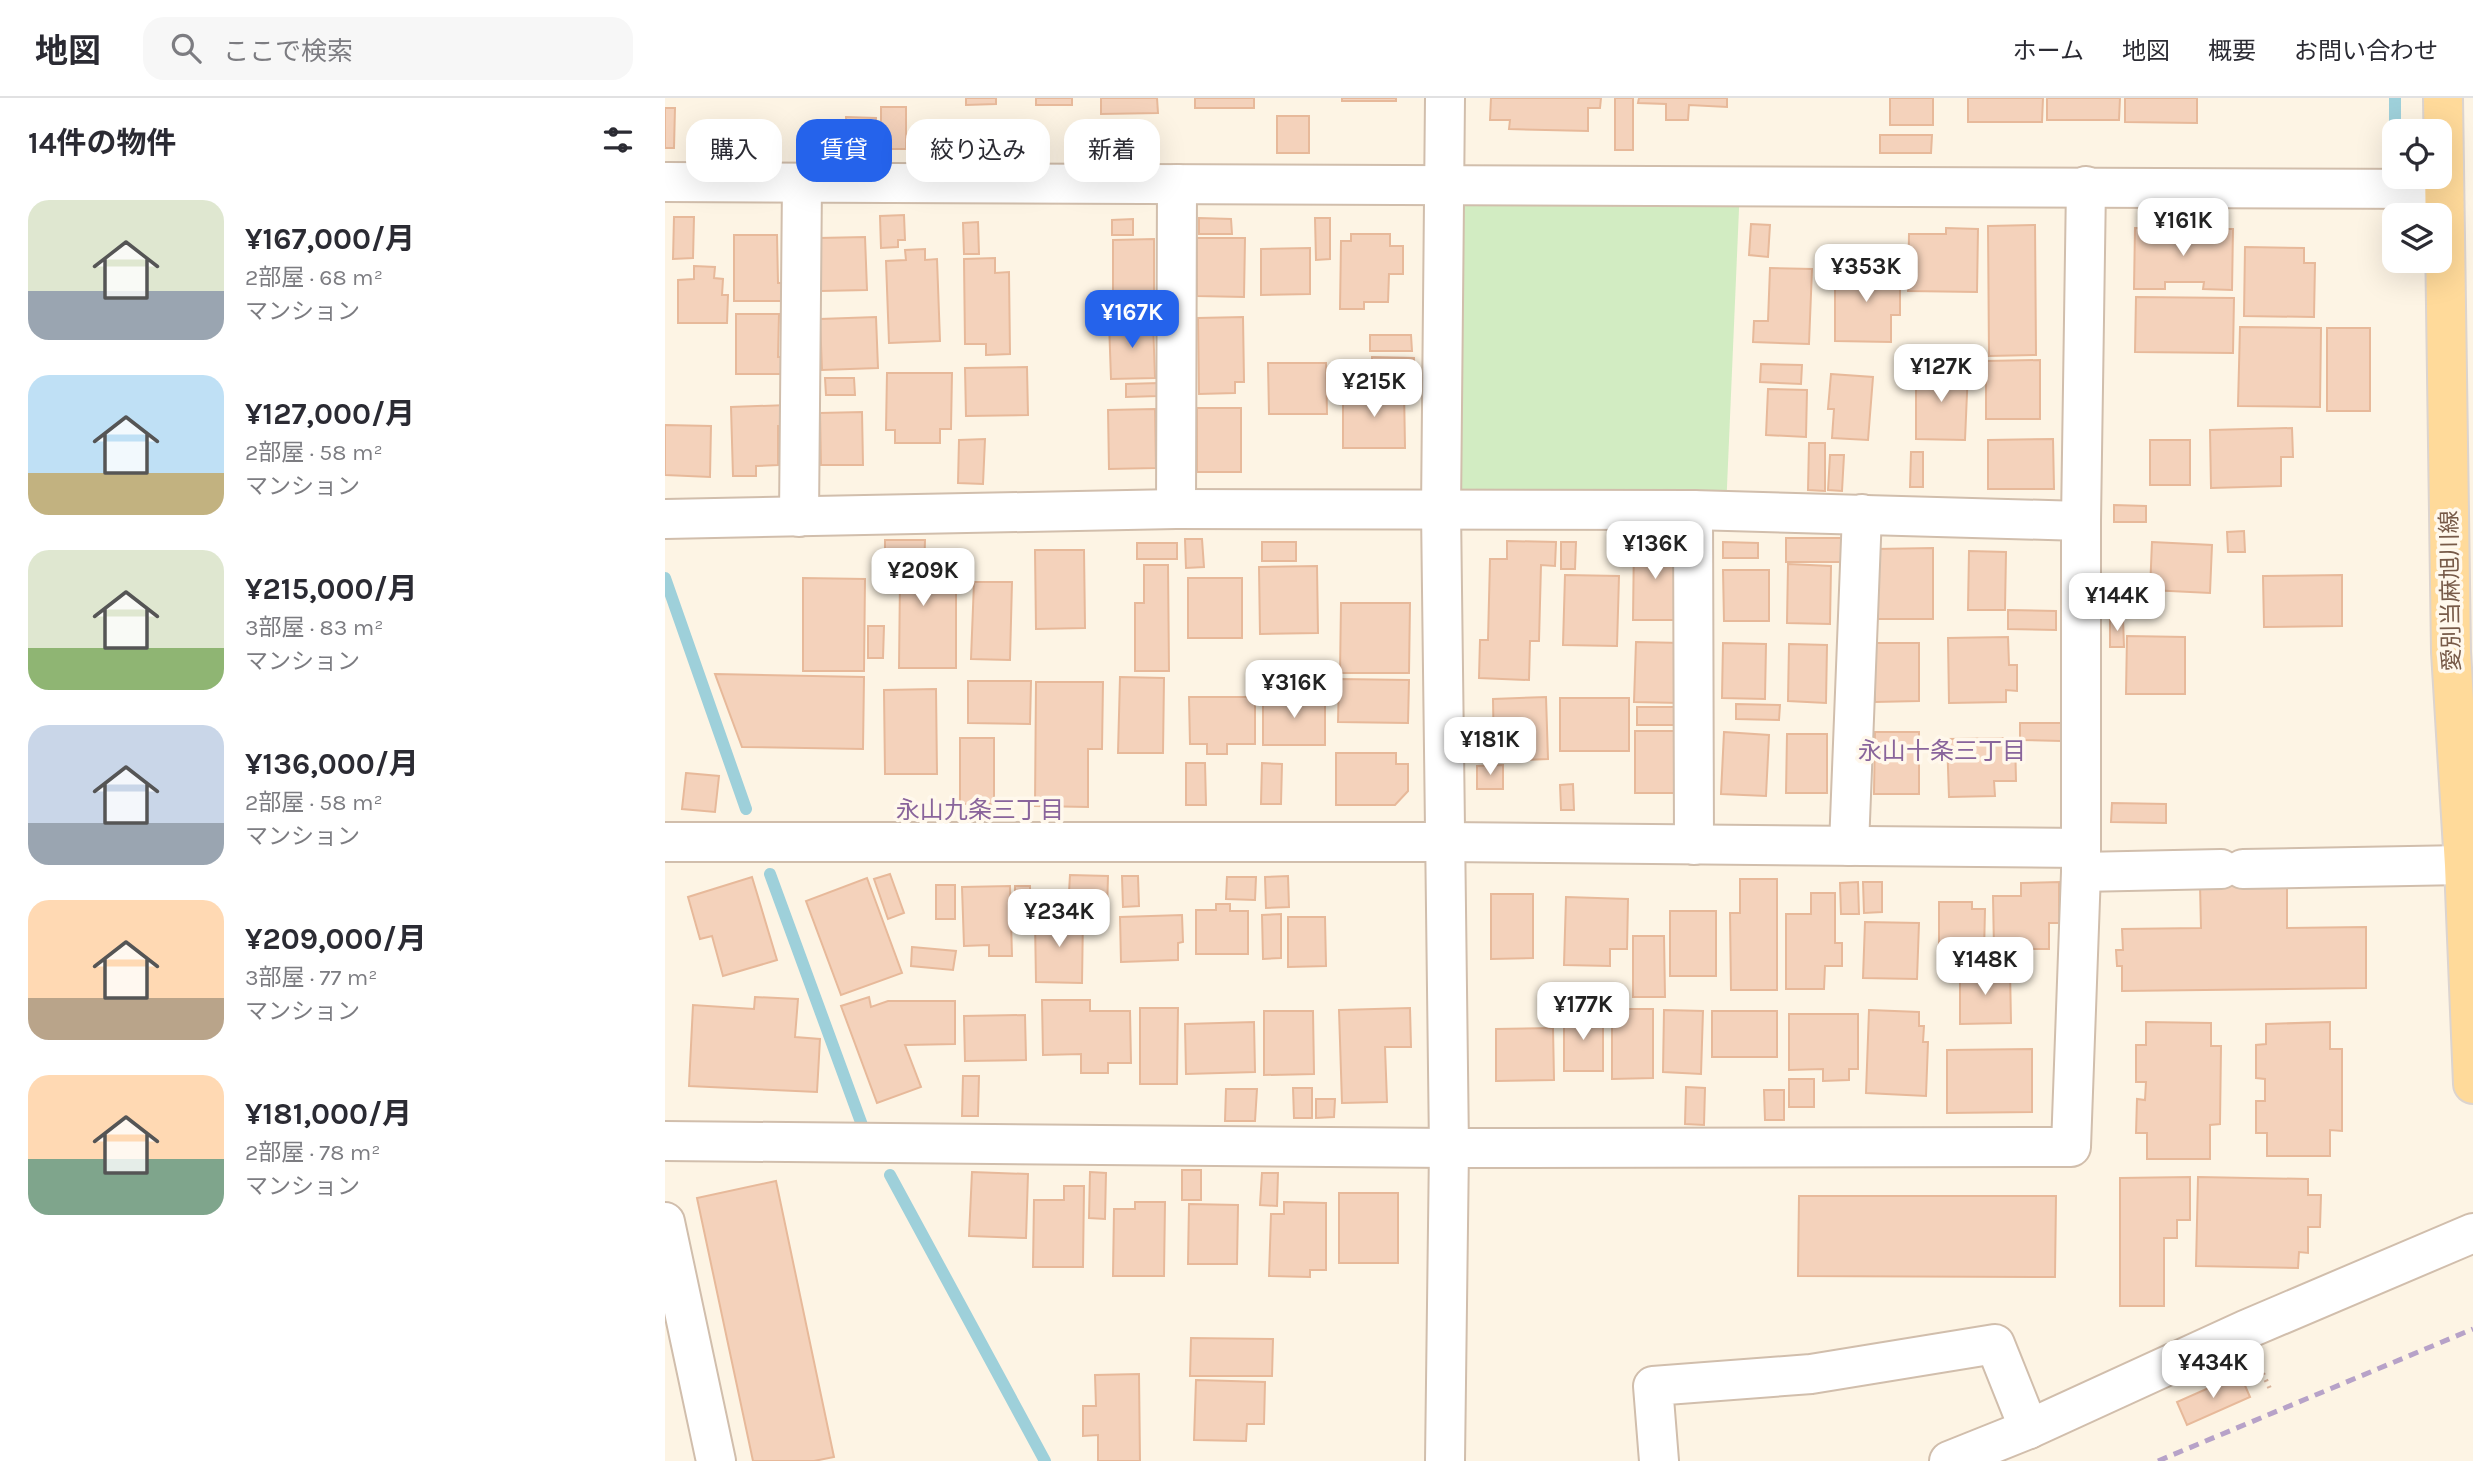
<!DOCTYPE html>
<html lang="ja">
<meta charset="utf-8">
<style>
body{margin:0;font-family:Karla,"Noto Sans JP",sans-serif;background:#f7f7f7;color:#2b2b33;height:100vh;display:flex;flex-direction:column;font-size:26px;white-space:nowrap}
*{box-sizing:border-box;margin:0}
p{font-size:23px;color:#7c7c81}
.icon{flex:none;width:38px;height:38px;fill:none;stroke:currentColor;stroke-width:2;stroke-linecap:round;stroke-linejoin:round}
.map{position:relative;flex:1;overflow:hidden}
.side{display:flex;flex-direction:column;background:#fff;width:665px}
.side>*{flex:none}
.banner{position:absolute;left:21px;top:21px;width:665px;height:63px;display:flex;gap:14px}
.controls{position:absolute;left:1717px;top:21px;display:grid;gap:14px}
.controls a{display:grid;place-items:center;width:70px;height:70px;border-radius:14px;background:#fff;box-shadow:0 7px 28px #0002;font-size:35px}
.price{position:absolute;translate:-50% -60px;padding:0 16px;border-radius:14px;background:#fff;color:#222;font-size:23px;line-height:46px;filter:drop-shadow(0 2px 4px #0008)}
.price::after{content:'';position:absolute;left:50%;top:42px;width:21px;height:16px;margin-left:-10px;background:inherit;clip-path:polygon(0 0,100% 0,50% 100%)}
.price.selected{background:#2563eb;color:#fff}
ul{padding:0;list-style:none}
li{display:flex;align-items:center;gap:21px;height:175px;padding:0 28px}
li span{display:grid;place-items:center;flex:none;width:196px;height:140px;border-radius:21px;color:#555}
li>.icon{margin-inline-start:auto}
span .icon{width:84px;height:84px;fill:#fffc;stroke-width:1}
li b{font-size:30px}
h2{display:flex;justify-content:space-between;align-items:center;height:84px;padding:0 28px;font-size:30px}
.tag{padding:0 24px;border-radius:21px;background:#fff;box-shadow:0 7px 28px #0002;font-size:24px;line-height:63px}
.tag.selected{background:#2563eb;color:#fff}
header{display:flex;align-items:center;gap:42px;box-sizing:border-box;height:98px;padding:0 35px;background:#fff;border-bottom:2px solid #e1e1e2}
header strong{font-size:33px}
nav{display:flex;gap:38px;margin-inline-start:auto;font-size:24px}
.search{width:490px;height:63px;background:#f7f7f7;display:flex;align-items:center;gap:18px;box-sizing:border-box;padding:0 24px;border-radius:21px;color:#7c7c81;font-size:26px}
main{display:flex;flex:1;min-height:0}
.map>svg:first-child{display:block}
.green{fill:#d2ecc2}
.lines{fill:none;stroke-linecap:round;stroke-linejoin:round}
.stream{stroke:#9ed0da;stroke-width:12}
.building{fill:#f4d2bb;stroke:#e7b99a;stroke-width:2}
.minor-casing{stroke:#d1beac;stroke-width:42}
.major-casing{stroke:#dcd4cf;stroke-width:42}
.path{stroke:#d9b59e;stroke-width:4.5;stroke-dasharray:2 5;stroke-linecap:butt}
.minor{stroke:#fff;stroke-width:38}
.major{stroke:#ffda9a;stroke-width:38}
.rail{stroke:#b7a2c8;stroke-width:5;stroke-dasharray:10 7;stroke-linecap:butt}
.labels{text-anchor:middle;stroke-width:7;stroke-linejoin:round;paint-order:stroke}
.street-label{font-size:23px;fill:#775a48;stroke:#fff8ec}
.neighbourhood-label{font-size:24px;fill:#89649b;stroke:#fff8ec}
</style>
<header>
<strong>地図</strong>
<div class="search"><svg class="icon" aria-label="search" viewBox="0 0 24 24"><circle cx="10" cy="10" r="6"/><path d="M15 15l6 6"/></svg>ここで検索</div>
<nav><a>ホーム</a><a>地図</a><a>概要</a><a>お問い合わせ</a></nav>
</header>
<main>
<section class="side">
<h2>14件の物件<svg class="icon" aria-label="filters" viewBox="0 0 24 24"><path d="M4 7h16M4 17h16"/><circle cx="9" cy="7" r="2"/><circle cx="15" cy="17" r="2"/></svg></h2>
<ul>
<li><span style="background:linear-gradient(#dfe7d0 65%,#9aa5b1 0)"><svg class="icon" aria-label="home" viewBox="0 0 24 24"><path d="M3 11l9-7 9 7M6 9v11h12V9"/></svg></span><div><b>¥167,000/月</b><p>2部屋 · 68 m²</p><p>マンション</p></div></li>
<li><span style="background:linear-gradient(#bfe0f5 70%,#c2b280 0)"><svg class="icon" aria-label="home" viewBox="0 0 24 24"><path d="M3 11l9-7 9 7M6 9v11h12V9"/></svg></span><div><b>¥127,000/月</b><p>2部屋 · 58 m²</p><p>マンション</p></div></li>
<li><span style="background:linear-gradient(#dfe7d0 70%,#8fb573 0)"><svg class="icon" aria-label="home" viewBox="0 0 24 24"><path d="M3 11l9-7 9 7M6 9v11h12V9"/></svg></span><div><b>¥215,000/月</b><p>3部屋 · 83 m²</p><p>マンション</p></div></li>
<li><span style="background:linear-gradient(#c9d6e8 70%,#9aa5b1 0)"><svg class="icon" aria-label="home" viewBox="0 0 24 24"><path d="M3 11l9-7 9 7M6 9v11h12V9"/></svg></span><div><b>¥136,000/月</b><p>2部屋 · 58 m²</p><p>マンション</p></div></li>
<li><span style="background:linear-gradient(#ffd9b3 70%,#b9a48a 0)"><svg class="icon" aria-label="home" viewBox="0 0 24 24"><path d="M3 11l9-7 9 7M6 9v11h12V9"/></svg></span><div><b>¥209,000/月</b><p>3部屋 · 77 m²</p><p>マンション</p></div></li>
<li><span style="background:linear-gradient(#ffd9b3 60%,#7fa58c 0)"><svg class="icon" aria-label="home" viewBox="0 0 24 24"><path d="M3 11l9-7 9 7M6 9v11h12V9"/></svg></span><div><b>¥181,000/月</b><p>2部屋 · 78 m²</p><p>マンション</p></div></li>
</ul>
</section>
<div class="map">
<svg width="1808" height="1363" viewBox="0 0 1808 1363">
<rect width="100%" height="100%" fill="#fdf4e4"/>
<polygon class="green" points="780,86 1075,88 1061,412 776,412"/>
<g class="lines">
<g class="stream">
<polyline points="1730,0 1730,33"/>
<polyline points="0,480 81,711"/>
<polyline points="105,776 197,1027"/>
<polyline points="225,1077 380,1363"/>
</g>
</g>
<g class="building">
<polygon points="301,0 331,0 331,6 301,7"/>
<rect x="371" y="0" width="36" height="7"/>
<polygon points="436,0 492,0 493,15 436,16"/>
<rect x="530" y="0" width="59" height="10"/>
<rect x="677" y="0" width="54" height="3"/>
<polygon points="826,0 936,0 935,10 923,10 923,33 844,31 845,22 825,22"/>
<rect x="950" y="0" width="18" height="52"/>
<polygon points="974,0 1062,0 1062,9 1024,7 1023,22 1001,22 1001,6 973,5"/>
<rect x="1225" y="0" width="43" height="27"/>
<polygon points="1303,0 1378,0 1377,24 1303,24"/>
<polygon points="1382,0 1455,0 1454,22 1382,22"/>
<polygon points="1460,0 1532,0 1532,25 1460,24"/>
<rect x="216" y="9" width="25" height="42"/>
<polygon points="0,10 10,10 9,50 0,50"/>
<rect x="612" y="18" width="32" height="37"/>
<polygon points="181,19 211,20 212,49 182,49"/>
<polygon points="452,23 453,52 436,53 435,24"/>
<polygon points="1215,37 1267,37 1266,55 1215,55"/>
<polygon points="239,117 240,142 233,142 233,149 216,150 215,118"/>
<polygon points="9,119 29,119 28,160 8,161"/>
<polygon points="534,120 566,121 567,136 534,136"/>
<polygon points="650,120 665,120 665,161 651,162"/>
<polygon points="468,121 468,137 447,137 447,122"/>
<polygon points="313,124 314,156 299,156 298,125"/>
<polygon points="1086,126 1105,127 1103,159 1084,157"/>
<polygon points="1370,127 1371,257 1324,258 1323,128"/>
<polygon points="1281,130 1313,131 1312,194 1243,193 1244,136 1281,136"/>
<polygon points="1470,130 1568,131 1567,192 1538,191 1539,184 1500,184 1500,191 1469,191"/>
<polygon points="686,136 725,136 725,148 738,148 738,176 724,176 723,204 699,204 699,211 675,211 676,143 686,143"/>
<polygon points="69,137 112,137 113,185 123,185 123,203 69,203"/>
<polygon points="200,139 202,192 156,193 154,140"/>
<polygon points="532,140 580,140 579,199 532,198"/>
<polygon points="489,141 489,199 448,200 448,142"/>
<polygon points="1580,149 1639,150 1639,165 1650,165 1649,219 1579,218"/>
<polygon points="645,150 645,196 596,197 596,151"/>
<polygon points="260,151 260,162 272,161 275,243 224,245 221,163 241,162 240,152"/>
<polygon points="330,160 330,175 344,174 345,256 321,257 321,246 300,246 299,161"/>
<polygon points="29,168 50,169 49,180 58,181 57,197 63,197 62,225 13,225 13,182 29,181"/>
<polygon points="1105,170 1147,171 1144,246 1088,244 1089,223 1103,223"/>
<polygon points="1170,170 1235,170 1235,217 1226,217 1226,244 1170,243"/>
<polygon points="1471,199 1569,200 1568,255 1470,254"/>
<polygon points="71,216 114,216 113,259 121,259 121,276 71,276"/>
<polygon points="211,219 213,270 157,272 155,221"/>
<polygon points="578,219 579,284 570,284 570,295 534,296 533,220"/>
<polygon points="488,223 490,280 446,281 444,224"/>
<polygon points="1575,229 1656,230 1655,309 1573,308"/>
<rect x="1662" y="230" width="43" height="83"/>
<polygon points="705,237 746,237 747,253 705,253"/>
<polygon points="707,259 749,260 749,275 707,275"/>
<polygon points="1375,262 1375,321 1321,321 1321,263"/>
<polygon points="603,265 661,265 662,316 604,316"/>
<polygon points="1096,266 1137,267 1136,286 1095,284"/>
<polygon points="362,269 363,317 301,318 300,270"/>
<polygon points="1251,270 1303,272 1300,342 1251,341"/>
<polygon points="222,275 287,275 286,331 275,331 275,345 230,345 230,332 221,332"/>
<polygon points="1166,276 1208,279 1203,342 1167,340 1169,311 1163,311"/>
<polygon points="160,280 189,280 190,297 161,297"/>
<polygon points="493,285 493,298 461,299 461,286"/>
<polygon points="678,291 739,291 740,350 678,350"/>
<polygon points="1103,291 1142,292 1141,339 1101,337"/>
<polygon points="123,307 123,328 113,328 113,367 91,368 91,378 68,378 66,309"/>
<rect x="532" y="310" width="44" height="64"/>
<polygon points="490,311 491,370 444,371 443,312"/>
<polygon points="197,314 198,367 156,367 155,315"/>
<polygon points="0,327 46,328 45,379 0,377"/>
<polygon points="1627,330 1628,359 1616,359 1616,388 1546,390 1545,332"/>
<polygon points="320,341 318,386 293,385 294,342"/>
<polygon points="1388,341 1389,391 1323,391 1323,342"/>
<rect x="1485" y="342" width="40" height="45"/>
<polygon points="1144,345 1160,345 1160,393 1143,392"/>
<polygon points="1246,354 1258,354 1258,389 1245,389"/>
<polygon points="1165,357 1179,357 1177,393 1163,392"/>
<polygon points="1449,407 1481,408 1481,424 1449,424"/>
<polygon points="1579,433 1580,454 1563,454 1562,434"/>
<rect x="1121" y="440" width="59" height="24"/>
<polygon points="520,441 537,441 539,469 521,470"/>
<polygon points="969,441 1006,441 1006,465 1014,465 1013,522 968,522"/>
<polygon points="220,442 260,442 259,477 291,477 291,570 234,570 235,481 220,481"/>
<polygon points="842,443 891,444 890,468 876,467 874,543 865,543 864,582 814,580 815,542 823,542 825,461 842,461"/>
<rect x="597" y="444" width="34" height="19"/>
<polygon points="896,444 911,444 910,471 896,471"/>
<polygon points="1058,444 1093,445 1093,460 1058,460"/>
<polygon points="1487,444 1547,447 1545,495 1485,492"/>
<rect x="472" y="445" width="40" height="16"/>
<polygon points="1268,450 1268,521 1211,521 1210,451"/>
<polygon points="370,452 419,452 420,530 371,531"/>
<polygon points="1304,453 1341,454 1340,512 1303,512"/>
<polygon points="1123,466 1166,468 1165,526 1122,525"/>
<polygon points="479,467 503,467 504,573 470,573 470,505 479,505"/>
<polygon points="652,468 653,535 595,536 594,469"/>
<polygon points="1058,472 1104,472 1104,523 1059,523"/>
<polygon points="900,477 954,478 952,548 898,547"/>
<polygon points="1677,477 1677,528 1599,529 1598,478"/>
<polygon points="138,480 200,481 199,573 138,573"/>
<rect x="523" y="480" width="54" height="60"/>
<polygon points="309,484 347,484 345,562 306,561"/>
<polygon points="676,505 745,505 744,575 675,575"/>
<polygon points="1343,512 1391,513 1391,532 1343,531"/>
<polygon points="1445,520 1458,520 1459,549 1445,549"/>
<polygon points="203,528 219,528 218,560 203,560"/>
<polygon points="1462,538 1520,539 1520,596 1461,596"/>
<polygon points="1343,539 1344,567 1352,567 1352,593 1341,592 1341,604 1284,605 1283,540"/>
<polygon points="971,544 1016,545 1015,605 969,604"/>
<polygon points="1058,545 1101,546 1100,601 1057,600"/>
<polygon points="1209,545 1254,545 1254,603 1210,604"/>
<polygon points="1124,546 1162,547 1161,605 1123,603"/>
<polygon points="50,576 199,579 198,651 77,649"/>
<polygon points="455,579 499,580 498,655 453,655"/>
<polygon points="674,581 744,582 743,625 673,624"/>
<polygon points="303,583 366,583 365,626 303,625"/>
<polygon points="371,584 438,584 437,651 423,651 423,709 370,708"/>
<polygon points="271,591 272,676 220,676 219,592"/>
<rect x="598" y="598" width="62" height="49"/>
<polygon points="524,599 590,599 590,646 562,646 562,656 542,656 542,646 525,646"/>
<polygon points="881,599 883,661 829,663 828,601"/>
<rect x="895" y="600" width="69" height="53"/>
<polygon points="1071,606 1115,607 1114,622 1071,621"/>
<rect x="972" y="609" width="39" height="18"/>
<polygon points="1355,625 1396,625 1396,643 1355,642"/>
<polygon points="970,633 1015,633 1014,695 970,695"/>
<polygon points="1059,634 1104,637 1101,698 1056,696"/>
<polygon points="1210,634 1254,634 1254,696 1209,696"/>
<polygon points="1122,636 1162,636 1162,695 1121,695"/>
<rect x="295" y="640" width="34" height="66"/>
<polygon points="1350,640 1351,683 1329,683 1330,698 1284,699 1282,641"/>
<polygon points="671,655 731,655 731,666 743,666 743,693 730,707 671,707"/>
<polygon points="521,665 540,665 541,707 521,707"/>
<polygon points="597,665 617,666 616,706 596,706"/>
<polygon points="838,667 838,691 812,691 812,668"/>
<polygon points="21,675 54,678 50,714 17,711"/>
<polygon points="908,686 909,712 896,712 895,687"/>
<polygon points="1447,705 1501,706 1501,725 1446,724"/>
<polygon points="1556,756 1578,756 1622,786 1622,830 1701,829 1701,890 1457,893 1457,868 1452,868 1451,852 1458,852 1457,831 1536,830 1535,787"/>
<polygon points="225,776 239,815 223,821 209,781"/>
<polygon points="405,777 443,778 442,813 403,811"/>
<polygon points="457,778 473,778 474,808 458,809"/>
<polygon points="623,778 624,809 601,810 600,779"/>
<polygon points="87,779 112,862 58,878 47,838 35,841 23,799"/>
<polygon points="562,779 591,779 590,802 561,801"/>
<polygon points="202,780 237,875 176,897 141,803"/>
<polygon points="1075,781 1112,781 1112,892 1066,892 1065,815 1075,815"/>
<polygon points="1193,784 1194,816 1176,816 1175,785"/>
<polygon points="1198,784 1217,784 1217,814 1199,815"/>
<polygon points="1394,784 1394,825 1384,825 1384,851 1329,851 1328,798 1356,798 1356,785"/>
<rect x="271" y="787" width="19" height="34"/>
<polygon points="345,788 347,858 324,858 324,847 299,848 297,789"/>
<rect x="350" y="788" width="15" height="29"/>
<polygon points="1146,795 1170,795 1170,845 1177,845 1177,868 1160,868 1159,891 1121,891 1121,816 1146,816"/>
<polygon points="826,796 868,796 868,860 826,861"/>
<polygon points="901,799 963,801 962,851 945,851 945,868 899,867"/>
<polygon points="1274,804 1307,804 1307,811 1320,811 1319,855 1274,855"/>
<polygon points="551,806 565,806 565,813 583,813 583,856 531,856 531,812 551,812"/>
<rect x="1005" y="813" width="46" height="65"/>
<polygon points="616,816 616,860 598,861 597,817"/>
<polygon points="377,817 418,817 417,885 371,884 370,823 377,823"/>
<polygon points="517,817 518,844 513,845 513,862 456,864 455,819"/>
<polygon points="623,819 660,819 661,868 623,869"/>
<polygon points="1200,824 1254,825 1252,881 1198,880"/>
<polygon points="968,838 999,838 1000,899 968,899"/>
<polygon points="247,849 291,853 288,872 246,868"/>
<polygon points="1295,872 1345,872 1346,925 1295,926"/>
<polygon points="90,899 133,901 130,939 155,941 152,994 24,988 28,907 89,911"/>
<polygon points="204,899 206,909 223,903 290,903 290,946 240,947 256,989 212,1005 176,908"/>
<polygon points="377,902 425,902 425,913 465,913 466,965 443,965 443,975 416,975 416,956 378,957"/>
<polygon points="475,910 513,910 512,986 475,986"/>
<polygon points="745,910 746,949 720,949 722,1004 677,1005 674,912"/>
<polygon points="947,911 988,911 988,980 947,981"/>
<polygon points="999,912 1038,913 1036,976 998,974"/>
<polygon points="1204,912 1254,914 1254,928 1259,928 1258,944 1263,944 1261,998 1201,995"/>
<polygon points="599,913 648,913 649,976 599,977"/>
<rect x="1047" y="913" width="65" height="46"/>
<rect x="899" y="914" width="39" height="59"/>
<polygon points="1124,916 1193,916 1193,971 1184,971 1184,982 1158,983 1158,971 1124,972"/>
<polygon points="360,917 361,962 300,963 299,918"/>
<polygon points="589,924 590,974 521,976 520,926"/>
<polygon points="1481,924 1546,925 1546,948 1556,948 1555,1026 1545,1027 1545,1061 1482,1061 1482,1035 1471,1035 1472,1001 1480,1002 1481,984 1471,984 1471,947 1481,947"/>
<polygon points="1665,924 1665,951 1677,951 1677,1033 1665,1032 1665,1058 1602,1058 1602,1035 1591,1035 1591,1003 1600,1003 1600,981 1591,980 1591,947 1601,946 1601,926"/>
<polygon points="888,930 889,982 831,983 831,931"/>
<polygon points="1367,951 1367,1014 1282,1015 1282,952"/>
<polygon points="298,978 314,978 313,1018 297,1018"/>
<rect x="1124" y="981" width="25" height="28"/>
<polygon points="1021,989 1040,990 1039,1027 1020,1026"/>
<polygon points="628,990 647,990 647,1020 629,1020"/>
<polygon points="561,991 592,991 590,1023 560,1023"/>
<polygon points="1099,992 1119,992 1119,1022 1100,1022"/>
<polygon points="651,1001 670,1001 669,1019 651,1020"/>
<rect x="517" y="1072" width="19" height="30"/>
<polygon points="307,1074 363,1076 361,1140 304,1138"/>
<polygon points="425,1074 441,1075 440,1121 424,1120"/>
<polygon points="597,1075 613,1075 612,1108 595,1107"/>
<polygon points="1525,1079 1525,1122 1512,1122 1512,1140 1499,1140 1499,1208 1455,1208 1455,1080"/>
<polygon points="1533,1079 1643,1081 1643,1097 1656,1097 1655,1129 1643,1129 1643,1155 1634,1154 1633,1170 1531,1168"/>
<polygon points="111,1083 169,1359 149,1363 88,1363 32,1100"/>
<polygon points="399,1088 419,1088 418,1169 368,1169 369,1102 399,1102"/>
<rect x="674" y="1095" width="59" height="70"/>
<polygon points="1134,1098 1391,1098 1390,1179 1133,1178"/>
<polygon points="470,1104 500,1104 499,1178 448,1178 449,1111 470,1111"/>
<polygon points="619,1104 661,1105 661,1172 645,1172 645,1179 604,1178 606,1116 619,1116"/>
<polygon points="524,1106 573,1107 572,1166 523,1166"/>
<polygon points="526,1240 608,1241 607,1278 525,1278"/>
<polygon points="474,1276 475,1363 433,1363 433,1337 418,1338 418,1308 431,1308 430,1277"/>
<polygon points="1575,1276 1585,1299 1522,1327 1512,1304"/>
<polygon points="531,1282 600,1284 599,1326 582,1326 581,1343 529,1342"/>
</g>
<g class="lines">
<defs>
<g id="minor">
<polyline points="0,84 1778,91"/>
<polyline points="511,411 512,86"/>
<polyline points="1028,412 1029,747"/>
<polyline points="134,419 137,84"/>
<polyline points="0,421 511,411 1028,412 1416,423"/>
<polyline points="0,744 780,744 1416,750"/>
<polyline points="1184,748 1197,416"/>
<polyline points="1578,771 1799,767"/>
<polyline points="1416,774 1556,771"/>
<polyline points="0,1043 784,1050 1406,1049 1416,774 1416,423 1421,88"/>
<polyline points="0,1124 51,1363"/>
<polyline points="780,1363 784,1050 776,412 780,0"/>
<polyline points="994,1363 988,1288 1146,1276 1330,1246 1364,1331"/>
<polyline points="1284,1363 1364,1331 1580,1232 1808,1135"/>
</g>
<polyline id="major" points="1778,0 1786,554 1799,767 1808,986"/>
</defs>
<use href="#minor" class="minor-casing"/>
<use href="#major" class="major-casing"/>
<polyline class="path" points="1595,1269 1605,1291"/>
<use href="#minor" class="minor"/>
<use href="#major" class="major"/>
<polyline class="rail" points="1493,1363 1808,1231"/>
</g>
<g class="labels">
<g class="street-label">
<text transform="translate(1785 493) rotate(-91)" y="8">愛別当麻旭川線</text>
</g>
<g class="neighbourhood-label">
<text x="1277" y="661">永山十条三丁目</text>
<text x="315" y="720">永山九条三丁目</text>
</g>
</g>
</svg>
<div class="controls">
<a><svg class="icon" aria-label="locate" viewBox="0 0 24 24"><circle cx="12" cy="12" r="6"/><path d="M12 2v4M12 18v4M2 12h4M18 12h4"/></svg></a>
<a><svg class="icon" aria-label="layers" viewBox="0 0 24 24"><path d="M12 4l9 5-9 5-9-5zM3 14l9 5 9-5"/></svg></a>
</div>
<b class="price" style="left:1518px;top:160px">¥161K</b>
<b class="price" style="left:1201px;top:206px">¥353K</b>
<b class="price selected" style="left:467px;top:252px">¥167K</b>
<b class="price" style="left:1276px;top:306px">¥127K</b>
<b class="price" style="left:709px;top:321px">¥215K</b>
<b class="price" style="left:990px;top:483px">¥136K</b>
<b class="price" style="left:258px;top:510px">¥209K</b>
<b class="price" style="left:1452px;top:535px">¥144K</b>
<b class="price" style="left:629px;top:622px">¥316K</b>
<b class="price" style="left:825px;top:679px">¥181K</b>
<b class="price" style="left:394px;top:851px">¥234K</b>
<b class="price" style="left:1320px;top:899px">¥148K</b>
<b class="price" style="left:918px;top:944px">¥177K</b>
<b class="price" style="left:1548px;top:1302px">¥434K</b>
<div class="banner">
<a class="tag">購入</a>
<a class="tag selected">賃貸</a>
<a class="tag">絞り込み</a>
<a class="tag">新着</a>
</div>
</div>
</main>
